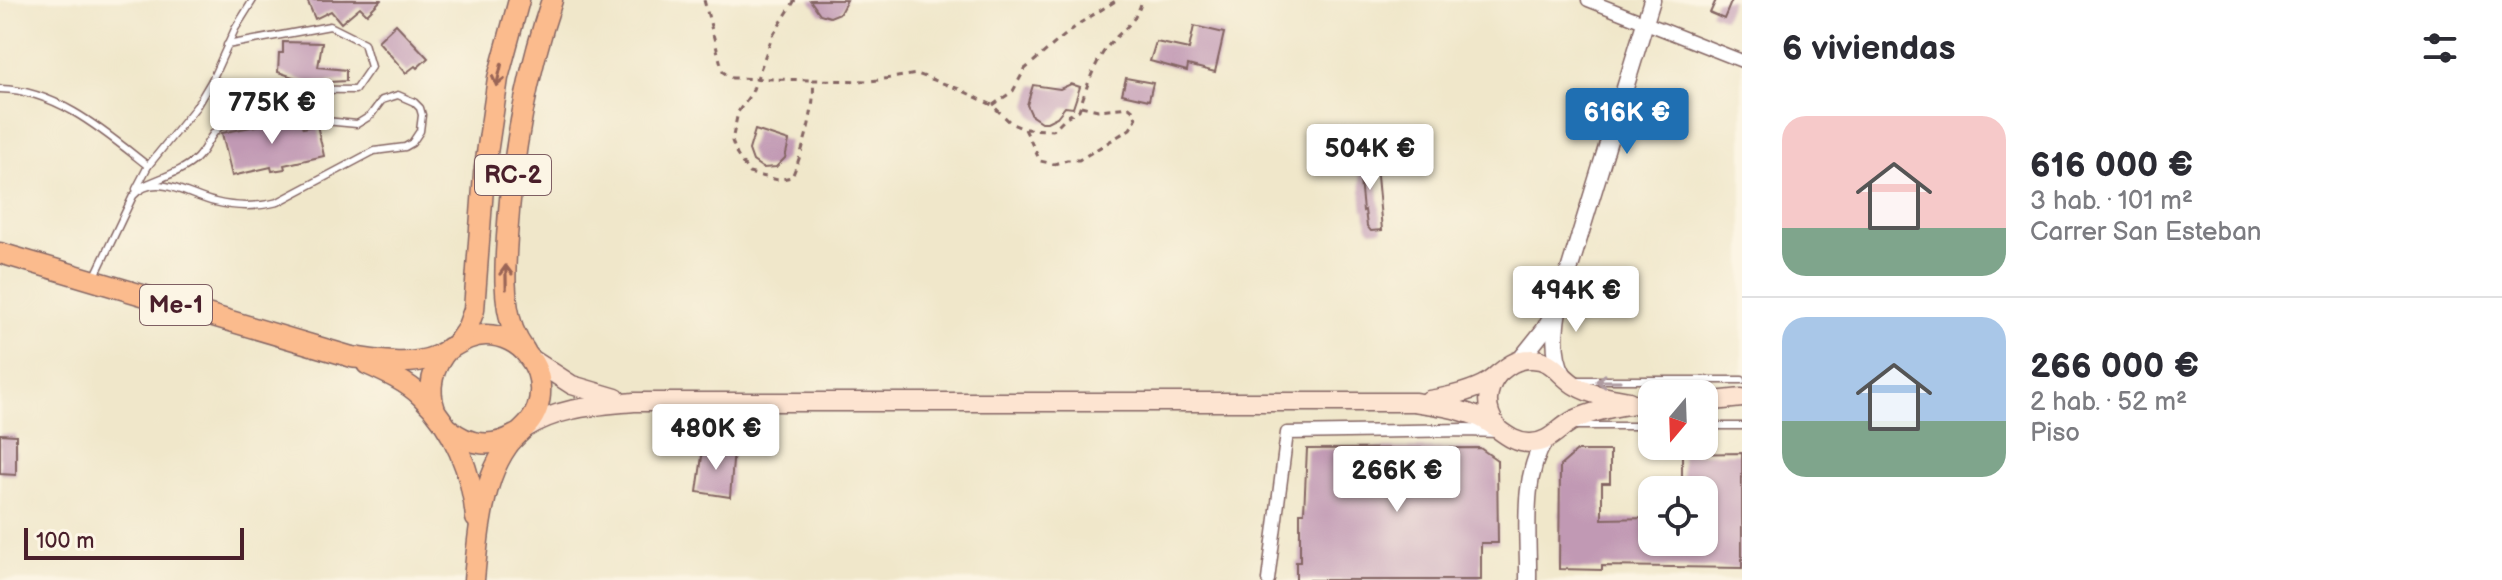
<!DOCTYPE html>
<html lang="es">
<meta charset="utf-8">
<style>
body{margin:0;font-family:"Balsamiq Sans",sans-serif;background:#f7f7f7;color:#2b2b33;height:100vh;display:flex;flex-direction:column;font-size:30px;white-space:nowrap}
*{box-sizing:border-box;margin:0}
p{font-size:26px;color:#7c7c81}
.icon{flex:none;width:44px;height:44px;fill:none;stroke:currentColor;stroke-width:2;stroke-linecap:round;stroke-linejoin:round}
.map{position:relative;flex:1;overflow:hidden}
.drawer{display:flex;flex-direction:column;background:#fff;width:760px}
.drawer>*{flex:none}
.needle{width:52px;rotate:199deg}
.fabs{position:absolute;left:1638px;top:380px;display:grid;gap:16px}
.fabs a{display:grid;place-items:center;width:80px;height:80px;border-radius:16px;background:#fff;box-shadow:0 2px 6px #0004;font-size:40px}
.scale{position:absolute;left:24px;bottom:20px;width:220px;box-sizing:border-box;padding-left:8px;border:4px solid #4a1f2b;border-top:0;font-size:22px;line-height:28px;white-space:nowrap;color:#4a1f2b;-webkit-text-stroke:6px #fcf5e5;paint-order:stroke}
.price{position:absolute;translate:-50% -68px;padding:0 18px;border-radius:8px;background:#fff;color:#222;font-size:26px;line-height:52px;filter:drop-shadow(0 2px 4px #0008)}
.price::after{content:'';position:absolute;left:50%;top:48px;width:24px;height:18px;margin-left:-12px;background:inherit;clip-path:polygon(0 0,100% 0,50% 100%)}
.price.current{background:#1f6fb2;color:#fff}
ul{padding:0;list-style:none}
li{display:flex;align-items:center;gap:24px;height:200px;padding:0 40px}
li+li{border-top:2px solid #e1e1e2}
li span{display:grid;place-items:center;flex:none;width:224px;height:160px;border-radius:24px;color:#555}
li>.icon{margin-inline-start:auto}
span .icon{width:96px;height:96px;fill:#fffc;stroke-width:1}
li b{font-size:34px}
h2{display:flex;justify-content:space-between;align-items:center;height:96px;padding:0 40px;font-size:34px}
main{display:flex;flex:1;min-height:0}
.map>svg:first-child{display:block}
.building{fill:#c199b4}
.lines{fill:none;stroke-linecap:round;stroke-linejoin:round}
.service-casing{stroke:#846563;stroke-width:9}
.minor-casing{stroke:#846563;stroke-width:15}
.tertiary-casing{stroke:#846563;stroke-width:19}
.secondary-casing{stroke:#846563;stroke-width:21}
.primary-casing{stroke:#846563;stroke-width:23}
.path{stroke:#846563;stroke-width:3;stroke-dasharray:6 6;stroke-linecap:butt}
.service{stroke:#fff;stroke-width:6}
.minor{stroke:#fff;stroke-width:12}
.tertiary{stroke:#fff;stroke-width:16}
.secondary{stroke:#fde4d1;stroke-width:18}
.primary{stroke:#fbbb8d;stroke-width:20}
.oneway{stroke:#9a6557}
.oneway2{stroke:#ae9aa0}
.labels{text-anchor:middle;stroke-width:7;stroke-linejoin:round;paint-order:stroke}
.shield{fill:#fcf5e5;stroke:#7f5f63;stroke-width:2}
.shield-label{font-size:24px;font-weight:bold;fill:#4a1f2b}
</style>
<main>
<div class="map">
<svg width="1742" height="580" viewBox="0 0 1742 580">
<rect width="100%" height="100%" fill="#fcf5e5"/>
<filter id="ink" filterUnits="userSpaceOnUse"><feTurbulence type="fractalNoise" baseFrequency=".0125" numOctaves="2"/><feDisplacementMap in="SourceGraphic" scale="16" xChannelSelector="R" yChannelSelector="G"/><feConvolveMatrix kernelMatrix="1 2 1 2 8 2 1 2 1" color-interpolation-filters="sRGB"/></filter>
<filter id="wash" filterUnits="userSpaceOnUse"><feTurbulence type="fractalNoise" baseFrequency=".006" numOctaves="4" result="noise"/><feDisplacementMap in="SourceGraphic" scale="32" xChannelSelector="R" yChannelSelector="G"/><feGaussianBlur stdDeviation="1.8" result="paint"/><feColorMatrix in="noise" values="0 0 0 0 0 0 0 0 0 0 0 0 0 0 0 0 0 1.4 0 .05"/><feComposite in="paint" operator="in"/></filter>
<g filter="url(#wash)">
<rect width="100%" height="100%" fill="#f0e7ca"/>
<g id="blocks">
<g class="building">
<polygon points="307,0 381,0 367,14 360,7 341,23 331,11 315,19"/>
<polygon points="810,0 847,0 840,13 830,17 820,14"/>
<polygon points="1716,0 1732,0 1724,19 1710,13"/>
<polygon points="396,24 428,58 417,68 415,66 406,73 378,41"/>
<polygon points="1194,26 1224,33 1215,72 1188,65 1187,71 1150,61 1156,42 1189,49"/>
<polygon points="283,42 322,43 318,67 346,70 346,81 311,83 278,72 279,53 283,53"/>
<polygon points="1126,78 1153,83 1149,100 1122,94"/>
<polygon points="1071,84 1080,87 1073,108 1065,107 1057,117 1047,122 1041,122 1032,116 1027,105 1033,85 1060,89"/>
<polygon points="299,117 303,128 317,125 324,156 284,165 285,169 272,171 271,167 232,176 222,133"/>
<polygon points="755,130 789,141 785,158 776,167 763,168 753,161 749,150"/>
<polygon points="1375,154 1382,230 1371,231 1367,226 1365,210 1363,211 1358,159 1363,159 1363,155"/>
<polygon points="0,434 16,435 16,475 0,474"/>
<polygon points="1480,448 1497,460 1498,543 1481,543 1481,580 1296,580 1296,562 1300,562 1300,512 1304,512 1307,449"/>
<polygon points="703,449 734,449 730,497 697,492"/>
<polygon points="1577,451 1610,451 1610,483 1602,483 1602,519 1652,518 1652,542 1704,542 1704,490 1682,490 1682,454 1742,453 1742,568 1602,566 1602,570 1559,569 1560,466"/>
</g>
</g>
</g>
<g filter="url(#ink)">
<use href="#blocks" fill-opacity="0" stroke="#846563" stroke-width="2"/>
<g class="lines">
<defs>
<g id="service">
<path d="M212,80C252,93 312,89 355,90L371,67L364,43L330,26L227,45"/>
<path d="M0,89C57,90 105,132 148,166L136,189"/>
<polyline points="148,166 196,107 212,80 235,29 253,0"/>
<path d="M94,278L133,196C156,171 188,196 215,202C235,207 258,207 278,202L374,151L405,147L412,143L420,131L422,115L420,108L414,102L398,95L382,100L370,116L357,124L325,121L300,111L221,126C209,134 207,148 197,158C184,171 160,178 143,186"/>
<polyline points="1578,380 1742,380"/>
<polyline points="1576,426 1652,426"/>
<polyline points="1704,426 1742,426"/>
</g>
<g id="minor">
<polyline points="1588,0 1742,61"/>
<polyline points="1268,580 1287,433 1466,430 1498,431"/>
</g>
<g id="tertiary">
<polyline points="1520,360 1544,330 1554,312"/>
<path d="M1563,374C1551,353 1555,323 1560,300L1652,0"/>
<path d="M1528,580C1529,535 1520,480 1545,440"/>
</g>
<g id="secondary">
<polyline points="529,357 572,385 616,398"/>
<path d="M1429,400C1448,397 1471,392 1488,382C1502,372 1511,359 1530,359C1553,358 1559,376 1576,386C1591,395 1611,398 1629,401"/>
<polyline points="1704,402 1742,398"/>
<path d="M1497,427C1485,410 1485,391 1498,374"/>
<path d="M524,429C560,407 593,406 634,402H1414C1435,405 1456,408 1476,416C1496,423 1508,444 1531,443C1551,442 1558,428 1574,420C1595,410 1618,406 1641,403"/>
</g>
<g id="primary">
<path d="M0,253L352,357C379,361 410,367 436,356C454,348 466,335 486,335C502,335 519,343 528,356C544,375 544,404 529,423C522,431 514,437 508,445C501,455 495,467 491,478C480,511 477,546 474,580"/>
<polyline points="458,342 467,329 474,310 484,174 498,78 519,0"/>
<path d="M525,351C520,344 516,337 513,329C503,300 505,267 507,237C512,156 526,77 552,0"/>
<path d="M367,364C385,372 407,382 421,396C454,427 472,473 476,518"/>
<path d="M435,410C427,387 433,366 449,348"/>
<path d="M449,429C469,446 493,448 515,435"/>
</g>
</defs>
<use href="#service" class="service-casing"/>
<use href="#minor" class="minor-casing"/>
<use href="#tertiary" class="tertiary-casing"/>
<use href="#secondary" class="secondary-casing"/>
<use href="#primary" class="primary-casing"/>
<g class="path">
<polyline points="704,0 723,72 732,78 813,80"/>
<path d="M795,0L772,37L752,92L738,112L732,141L737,155L749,173L778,180L792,177C803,151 816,108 813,80L871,81L917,74L959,89L992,105L1012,124L1025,129L1053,130L1066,117L1079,110C1086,89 1094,63 1108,46C1123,28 1136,24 1142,0"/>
<polyline points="993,105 1013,91 1025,69 1053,45 1080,23 1117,0"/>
<polyline points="1025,129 1040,161 1054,164 1067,160 1079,160 1130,129 1136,119 1134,111 1129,107 1098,110 1081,106"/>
</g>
<use href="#service" class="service"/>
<use href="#minor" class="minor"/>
<use href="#tertiary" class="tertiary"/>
<use href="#secondary" class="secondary"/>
<use href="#primary" class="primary"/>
</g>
<defs><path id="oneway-shaft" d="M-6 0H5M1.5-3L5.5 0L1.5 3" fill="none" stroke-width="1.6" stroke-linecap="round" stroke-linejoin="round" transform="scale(2)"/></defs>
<g class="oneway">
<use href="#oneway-shaft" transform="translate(499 75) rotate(103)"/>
<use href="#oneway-shaft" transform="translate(506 277) rotate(-91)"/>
</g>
<use class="oneway2" href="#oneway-shaft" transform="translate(1608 381) rotate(180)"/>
</g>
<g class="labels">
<g class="shield">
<rect x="475" y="155" width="76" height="40" rx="6"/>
<rect x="140" y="285" width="72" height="40" rx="6"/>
</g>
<g class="shield-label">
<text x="513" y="183">RC-2</text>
<text x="176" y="313">Me-1</text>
</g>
</g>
</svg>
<div class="fabs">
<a><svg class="needle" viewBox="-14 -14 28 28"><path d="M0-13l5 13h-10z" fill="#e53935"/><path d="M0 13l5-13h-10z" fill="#7c7c81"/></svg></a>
<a><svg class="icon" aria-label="locate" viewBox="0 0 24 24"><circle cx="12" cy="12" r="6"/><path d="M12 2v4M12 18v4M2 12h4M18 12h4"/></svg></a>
</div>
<div class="scale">100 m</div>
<b class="price" style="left:272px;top:146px">775K €</b>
<b class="price current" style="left:1627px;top:156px">616K €</b>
<b class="price" style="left:1370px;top:192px">504K €</b>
<b class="price" style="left:1576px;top:334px">494K €</b>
<b class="price" style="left:716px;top:472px">480K €</b>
<b class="price" style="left:1397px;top:514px">266K €</b>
</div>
<section class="drawer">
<h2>6 viviendas<svg class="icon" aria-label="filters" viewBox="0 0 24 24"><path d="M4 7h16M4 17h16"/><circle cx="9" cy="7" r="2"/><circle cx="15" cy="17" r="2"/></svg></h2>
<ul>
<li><span style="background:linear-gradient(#f6c9c9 70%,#7fa58c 0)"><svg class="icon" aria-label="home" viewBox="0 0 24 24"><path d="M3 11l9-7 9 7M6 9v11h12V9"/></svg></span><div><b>616 000 €</b><p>3 hab. · 101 m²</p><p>Carrer San Esteban</p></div></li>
<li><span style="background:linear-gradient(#a9c7e8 65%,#7fa58c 0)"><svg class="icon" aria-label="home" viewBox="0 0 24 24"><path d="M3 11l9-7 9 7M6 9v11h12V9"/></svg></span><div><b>266 000 €</b><p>2 hab. · 52 m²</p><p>Piso</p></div></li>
</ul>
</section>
</main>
